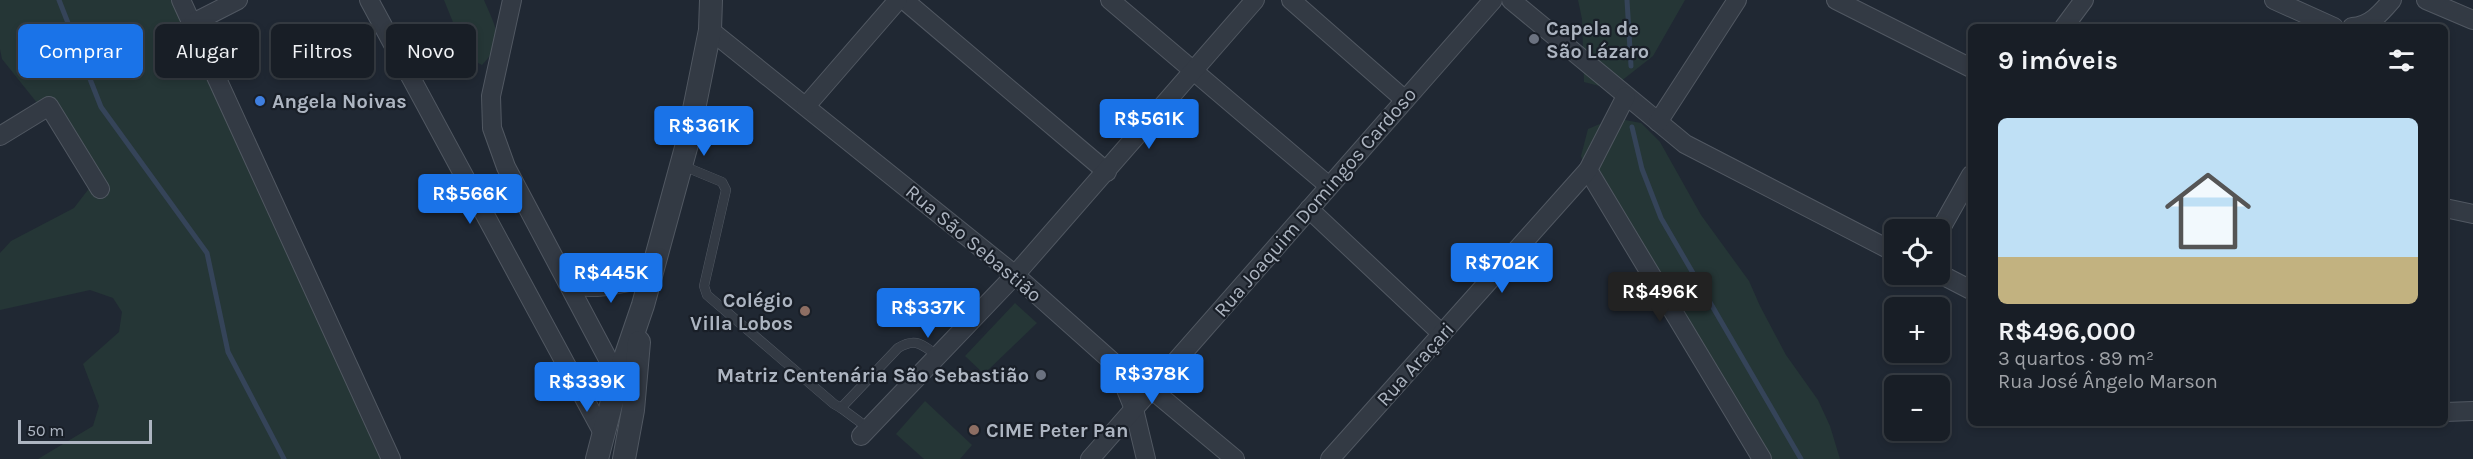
<!DOCTYPE html>
<html lang="pt">
<meta charset="utf-8">
<style>
body{margin:0;font-family:Karla,sans-serif;background:#252b32;color:#f1f3f6;height:100vh;display:flex;flex-direction:column;font-size:22px;white-space:nowrap}
*{box-sizing:border-box;margin:0}
p{font-size:20px;color:#9fa2a7}
.icon{flex:none;width:33px;height:33px;fill:none;stroke:currentColor;stroke-width:2;stroke-linecap:round;stroke-linejoin:round}
.map{position:relative;flex:1;overflow:hidden}
.side{position:absolute;left:1968px;top:24px;width:480px;height:402px;display:flex;flex-direction:column;background:#181e26;border-radius:9px;box-shadow:0 3px 9px #0003,0 0 0 2px #363c43}
.side>*{flex:none}
.hud{position:absolute;left:18px;top:24px;width:570px;height:54px;display:flex;gap:12px}
.buttons{position:absolute;left:1884px;top:219px;display:grid;gap:12px}
.buttons a{display:grid;place-items:center;width:66px;height:66px;border-radius:9px;background:#181e26;box-shadow:0 3px 9px #0003,0 0 0 2px #363c43;font-size:30px}
.scale{position:absolute;left:18px;bottom:15px;width:134px;box-sizing:border-box;padding-left:6px;border:3px solid #adb5c1;border-top:0;font-size:16px;line-height:21px;white-space:nowrap;color:#adb5c1;-webkit-text-stroke:4px #191f28;paint-order:stroke}
.price{position:absolute;translate:-50% -51px;padding:0 14px;border-radius:6px;background:#1a73e8;color:#fff;font-size:20px;line-height:39px;filter:drop-shadow(0 2px 3px #0008)}
.price::after{content:'';position:absolute;left:50%;top:36px;width:18px;height:14px;margin-left:-9px;background:inherit;clip-path:polygon(0 0,100% 0,50% 100%)}
.price.on{background:#222;color:#fff}
ul{padding:0;list-style:none}
li{display:grid;align-content:center;gap:12px;height:318px;padding:0 30px}
li span{display:grid;place-items:center;height:186px;border-radius:9px;color:#555}
li>.icon{margin-inline-start:auto}
span .icon{width:108px;height:108px;fill:#fffc;stroke-width:1}
li b{font-size:26px}
h2{display:flex;justify-content:space-between;align-items:center;height:72px;padding:0 30px;font-size:26px}
.pill{padding:0 21px;border-radius:9px;background:#181e26;box-shadow:0 3px 9px #0003,0 0 0 2px #363c43;font-size:21px;line-height:54px}
.pill.on{background:#1a73e8;color:#fff}
.map>svg:first-child{display:block}
.green{fill:#253636}
.lines{fill:none;stroke-linecap:round;stroke-linejoin:round}
.stream{stroke:#354459;stroke-width:5}
.service-casing{stroke:#515862;stroke-width:10}
.minor-casing{stroke:#515862;stroke-width:20}
.tertiary-casing{stroke:#515862;stroke-width:24}
.service{stroke:#333a44;stroke-width:9}
.minor{stroke:#333a44;stroke-width:18}
.tertiary{stroke:#333a44;stroke-width:22}
.worship-dot{fill:#6b7280;stroke:#191f28;stroke-width:2}
.shop-dot{fill:#3f7fe0;stroke:#191f28;stroke-width:2}
.education-dot{fill:#8d6e63;stroke:#191f28;stroke-width:2}
.labels{text-anchor:middle;stroke-width:4.5;stroke-linejoin:round;paint-order:stroke}
.poi-label{font-size:20px;font-weight:bold;fill:#adb5c1;stroke:#191f28;text-anchor:start}
.street-label{font-size:20px;fill:#adb5c1;stroke:#191f28}
</style>
<div class="map">
<svg width="2473" height="459" viewBox="0 0 2473 459">
<rect width="100%" height="100%" fill="#202833"/>
<g class="green">
<polygon points="0,0 181,0 390,459 38,459 93,426 99,406 83,364 119,332 122,312 113,298 90,290 0,310 0,253 11,241 74,208 97,178 2,59 0,49"/>
<path d="M444,0H484C496,29 506,40 482,65L467,57Z"/>
<polygon points="1578,0 1685,0 1653,56 1611,89 1584,82 1582,19"/>
<polygon points="1614,118 1641,123 1660,142 1701,215 1749,281 1760,306 1786,355 1818,400 1830,426 1840,459 1753,459 1590,182 1581,156 1588,129"/>
<polygon points="1015,303 1037,323 984,374 965,356"/>
<polygon points="925,401 972,445 960,459 924,459 896,434"/>
</g>
<g class="lines">
<g class="stream">
<polyline points="59,0 101,107 207,253 228,352 284,459"/>
<polyline points="1627,0 1631,66"/>
<polyline points="1632,127 1642,169 1661,218 1801,459"/>
</g>
<defs>
<g id="service">
<path d="M681,165L722,182L726,190L704,286L707,295L834,404L841,408L898,348C916,337 922,345 937,355"/>
<polyline points="841,408 868,428"/>
</g>
<g id="minor">
<polyline points="181,0 391,459"/>
<polyline points="369,0 603,433"/>
<polyline points="512,0 491,96 492,128 506,167 618,378"/>
<polyline points="904,0 1107,172"/>
<polyline points="1110,0 1329,186"/>
<polyline points="1291,0 1405,100"/>
<polyline points="1511,0 1685,144 1894,252"/>
<polyline points="1836,0 1971,68"/>
<polyline points="2274,0 2334,27"/>
<polyline points="2426,0 2473,20"/>
<polyline points="193,23 238,0"/>
<polyline points="2064,27 2084,0"/>
<path d="M2352,27C2370,26 2381,13 2392,0"/>
<polyline points="710,30 1015,275 1116,365 1150,388 1235,459"/>
<polyline points="806,106 898,0"/>
<polyline points="1658,122 1737,0"/>
<polyline points="0,136 49,106 100,189"/>
<polyline points="1588,170 1762,459"/>
<polyline points="2445,208 2473,214"/>
<polyline points="1309,209 1442,334"/>
<polyline points="1940,230 1971,175"/>
<polyline points="1940,274 1971,290"/>
<path d="M570,285C598,291 623,283 651,277"/>
<polyline points="1116,365 1134,409 1146,459"/>
<polyline points="2445,412 2473,411"/>
<polyline points="861,436 1015,275 1255,0"/>
<polyline points="1090,459 1493,0"/>
<polyline points="1330,459 1588,170 1626,96"/>
</g>
<g id="tertiary">
<polyline points="597,459 618,378 643,305 687,144 710,30 711,0"/>
<polyline points="624,459 633,410 639,342"/>
</g>
</defs>
<use href="#service" class="service-casing"/>
<use href="#minor" class="minor-casing"/>
<use href="#tertiary" class="tertiary-casing"/>
<use href="#service" class="service"/>
<use href="#minor" class="minor"/>
<use href="#tertiary" class="tertiary"/>
</g>
<g class="worship-dot">
<circle cx="1534" cy="39" r="6"/>
<circle cx="1041" cy="375" r="6"/>
</g>
<circle class="shop-dot" cx="260" cy="101" r="6"/>
<g class="education-dot">
<circle cx="805" cy="311" r="6"/>
<circle cx="974" cy="430" r="6"/>
</g>
<g class="labels">
<g class="poi-label">
<text x="1546" y="35">Capela de<tspan x="1546" dy="23">São Lázaro</tspan></text>
<text x="272" y="108">Angela Noivas</text>
<text x="793" y="307" text-anchor="end">Colégio<tspan x="793" dy="23">Villa Lobos</tspan></text>
<text x="1029" y="382" text-anchor="end">Matriz Centenária São Sebastião</text>
<text x="986" y="437">CIME Peter Pan</text>
</g>
<g class="street-label">
<text transform="translate(1315 202) rotate(-49)" y="7">Rua Joaquim Domingos Cardoso</text>
<text transform="translate(974 243) rotate(40)" y="7">Rua São Sebastião</text>
<text transform="translate(1415 364) rotate(-48)" y="7">Rua Araçari</text>
</g>
</g>
</svg>
<div class="buttons">
<a><svg class="icon" aria-label="locate" viewBox="0 0 24 24"><circle cx="12" cy="12" r="6"/><path d="M12 2v4M12 18v4M2 12h4M18 12h4"/></svg></a>
<a>+</a>
<a>−</a>
</div>
<div class="scale">50 m</div>
<b class="price" style="left:1149px;top:150px">R$561K</b>
<b class="price" style="left:704px;top:157px">R$361K</b>
<b class="price" style="left:470px;top:225px">R$566K</b>
<b class="price" style="left:1502px;top:294px">R$702K</b>
<b class="price" style="left:611px;top:304px">R$445K</b>
<b class="price on" style="left:1660px;top:323px">R$496K</b>
<b class="price" style="left:928px;top:339px">R$337K</b>
<b class="price" style="left:1152px;top:405px">R$378K</b>
<b class="price" style="left:587px;top:413px">R$339K</b>
<div class="hud">
<a class="pill on">Comprar</a>
<a class="pill">Alugar</a>
<a class="pill">Filtros</a>
<a class="pill">Novo</a>
</div>
<section class="side">
<h2>9 imóveis<svg class="icon" aria-label="filters" viewBox="0 0 24 24"><path d="M4 7h16M4 17h16"/><circle cx="9" cy="7" r="2"/><circle cx="15" cy="17" r="2"/></svg></h2>
<ul>
<li><span style="background:linear-gradient(#bfe0f5 75%,#c2b280 0)"><svg class="icon" aria-label="home" viewBox="0 0 24 24"><path d="M3 11l9-7 9 7M6 9v11h12V9"/></svg></span><div><b>R$496,000</b><p>3 quartos · 89 m²</p><p>Rua José Ângelo Marson</p></div></li>
</ul>
</section>
</div>
